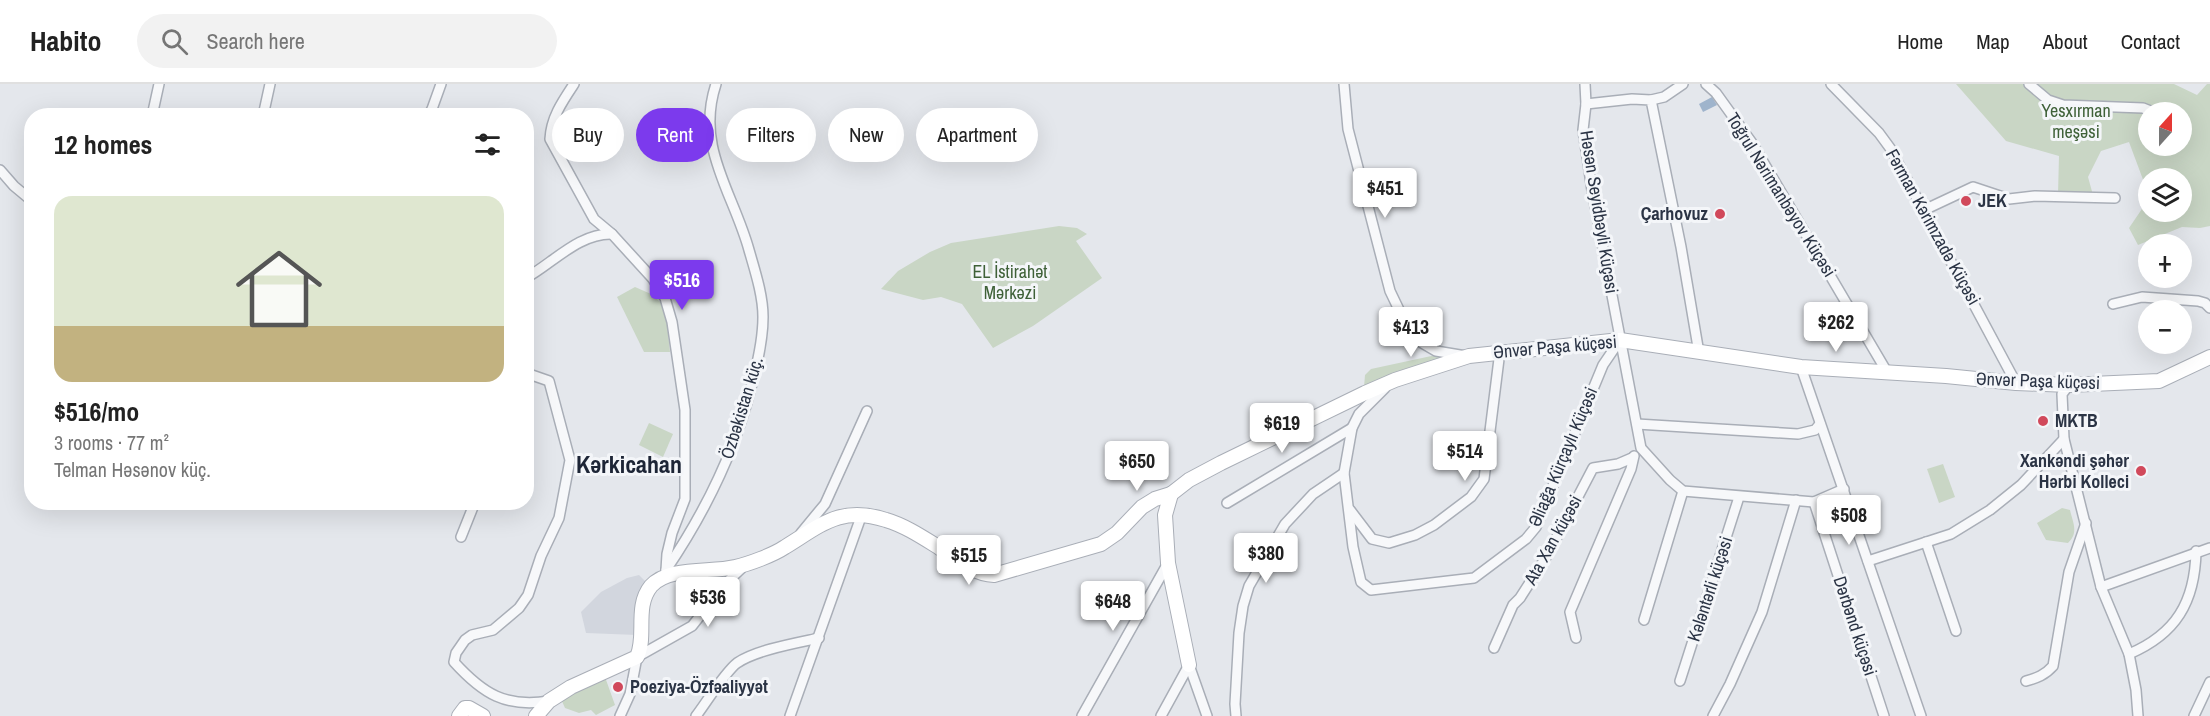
<!DOCTYPE html>
<meta charset="utf-8">
<style>
body{margin:0;font-family:"Archivo Narrow",sans-serif;background:#f2f2f2;color:#222;height:100vh;display:flex;flex-direction:column;font-size:22px;white-space:nowrap}
*{box-sizing:border-box;margin:0}
p{font-size:20px;color:#767676}
.icon{flex:none;width:33px;height:33px;fill:none;stroke:currentColor;stroke-width:2;stroke-linecap:round;stroke-linejoin:round}
.map{position:relative;flex:1;overflow:hidden}
.drawer{position:absolute;left:24px;top:24px;width:510px;height:402px;display:flex;flex-direction:column;background:#fff;border-radius:24px;box-shadow:0 6px 24px #0002}
.drawer>*{flex:none}
.banner{position:absolute;left:552px;top:24px;width:570px;height:54px;display:flex;gap:12px}
.needle{width:39px;rotate:21deg}
.buttons{position:absolute;left:2138px;top:18px;display:grid;gap:12px}
.buttons a{display:grid;place-items:center;width:54px;height:54px;border-radius:50%;background:#fff;box-shadow:0 6px 24px #0002;font-size:30px}
.price{position:absolute;translate:-50% -51px;padding:0 14px;border-radius:6px;background:#fff;color:#222;font-size:20px;line-height:39px;filter:drop-shadow(0 2px 3px #0008)}
.price::after{content:'';position:absolute;left:50%;top:36px;width:18px;height:14px;margin-left:-9px;background:inherit;clip-path:polygon(0 0,100% 0,50% 100%)}
.price.selected{background:#7c3aed;color:#fff}
ul{padding:0;list-style:none}
li{display:grid;align-content:center;gap:12px;height:318px;padding:0 30px}
li span{display:grid;place-items:center;height:186px;border-radius:18px;color:#555}
li>.icon{margin-inline-start:auto}
span .icon{width:108px;height:108px;fill:#fffc;stroke-width:1}
li b{font-size:26px}
h2{display:flex;justify-content:space-between;align-items:center;height:72px;padding:0 30px;font-size:26px}
.pill{padding:0 21px;border-radius:27px;background:#fff;box-shadow:0 6px 24px #0002;font-size:21px;line-height:54px}
.pill.selected{background:#7c3aed;color:#fff}
header{display:flex;align-items:center;gap:36px;box-sizing:border-box;height:84px;padding:0 30px;background:#fff;border-bottom:2px solid #e0e0e0}
header strong{font-size:28px}
nav{display:flex;gap:33px;margin-inline-start:auto;font-size:21px}
.search{width:420px;height:54px;background:#f2f2f2;display:flex;align-items:center;gap:15px;box-sizing:border-box;padding:0 21px;border-radius:33px;color:#767676;font-size:22px}
.map>svg:first-child{display:block}
.built{fill:#d2d6de}
.green{fill:#c9d6c5;fill-rule:evenodd}
.water{fill:#9fb4cc}
.lines{fill:none;stroke-linecap:round;stroke-linejoin:round}
.street-casing{stroke:#a9aeb7;stroke-width:12}
.secondary-casing{stroke:#a9aeb7;stroke-width:16}
.street{stroke:#f7f8fa;stroke-width:9}
.secondary{stroke:#fff;stroke-width:14}
.poi-dot{fill:#d1495b;stroke:#f4f6f9;stroke-width:2}
.labels{text-anchor:middle;stroke-width:6;stroke-linejoin:round;paint-order:stroke}
.park-label{font-size:18px;fill:#3f6138;stroke:#f4f6f9}
.street-label{font-size:18px;fill:#2b3445;stroke:#f4f6f9}
.poi-label{font-size:18px;font-weight:bold;fill:#2b3445;stroke:#f4f6f9;text-anchor:start}
.district-label{font-size:24px;font-weight:bold;fill:#1d2536;stroke:#f4f6f9}
</style>
<header>
<strong>Habito</strong>
<div class="search"><svg class="icon" aria-label="search" viewBox="0 0 24 24"><circle cx="10" cy="10" r="6"/><path d="M15 15l6 6"/></svg>Search here</div>
<nav><a>Home</a><a>Map</a><a>About</a><a>Contact</a></nav>
</header>
<div class="map">
<svg width="2210" height="632" viewBox="0 0 2210 632">
<rect width="100%" height="100%" fill="#e4e7ec"/>
<polygon class="built" points="639,491 649,501 637,551 586,549 581,528 601,508 627,494"/>
<g class="green">
<path d="M1956,0H2174L2197,11L2207,0H2210V142L2200,144L2182,143L2138,161L2129,144L2148,116V128H2181V94H2148V109L2129,58L2101,67L2088,93L2093,111L2058,110L2059,72L2006,57ZM2148,28H2181V62H2148Z"/>
<polygon points="1059,142 1077,144 1087,150 1076,157 1102,194 1033,242 993,264 962,220 941,213 923,216 881,205 898,187 930,168 951,159"/>
<polygon points="635,203 651,210 665,222 670,268 644,268 617,213"/>
<polygon points="1436,271 1455,273 1364,303 1365,291 1371,285"/>
<polygon points="649,339 673,350 663,373 639,361"/>
<polygon points="1943,380 1955,413 1939,419 1927,385"/>
<path d="M2062,424L2070,426C2073,439 2079,449 2068,459L2046,456L2037,439Z"/>
<polygon points="605,593 615,621 596,631 591,626 579,629 565,624 561,615"/>
</g>
<polygon class="water" points="1712,13 1717,21 1703,28 1699,20"/>
<g class="lines">
<defs>
<g id="street">
<path d="M574,0C562,18 551,34 550,55L594,135L612,150L653,195L665,214L672,238L685,326V415L672,449L667,470L666,486"/>
<polyline points="1344,0 1348,45 1390,207 1412,253 1436,267 1466,272"/>
<polyline points="1585,0 1586,20 1583,46 1592,106 1641,364 1670,396 1683,407 1814,418 1844,405"/>
<polyline points="1706,0 1716,9 1752,59 1887,288"/>
<polyline points="1831,0 1879,49 1890,64 2016,299"/>
<polyline points="2029,0 2048,16 2063,21 2143,24 2153,28"/>
<polyline points="1651,16 1664,13 1683,0"/>
<polyline points="1586,20 1632,15 1651,16 1681,163 1699,269"/>
<polyline points="152,32 159,0"/>
<polyline points="263,32 270,0"/>
<polyline points="428,32 432,25 441,0"/>
<polyline points="0,86 14,102 32,117"/>
<polyline points="1924,126 1973,103 2009,115 2035,112 2115,114"/>
<path d="M526,194C553,179 579,149 612,150"/>
<polyline points="2113,220 2142,213 2198,217 2205,219 2210,224"/>
<polyline points="1801,283 1921,632"/>
<path d="M526,289L549,297L570,376L559,434L541,472L528,511L519,524L493,546L472,551L465,556L456,569L454,578C483,610 506,624 549,617"/>
<polyline points="2069,301 2062,310 2064,355 2101,503 2129,570 2136,606 2138,632"/>
<polyline points="1385,304 1359,330 1352,344 1344,389 1353,463 1361,498 1371,506 1474,494 1526,455 1536,443 1603,281 1620,256"/>
<polyline points="1637,340 1798,350 1815,346 1820,340"/>
<polyline points="1814,418 1884,632"/>
<polyline points="1227,419 1352,344"/>
<polyline points="1350,426 1372,455 1389,459 1415,451 1434,441 1471,413 1484,395 1500,267"/>
<polyline points="801,449 825,420 867,327"/>
<polyline points="461,453 475,418"/>
<polyline points="1926,458 1956,547"/>
<polyline points="1868,477 1951,450 1990,426 2021,401 2064,355"/>
<path d="M666,486C706,427 738,361 754,292C759,272 763,253 763,233C763,211 755,187 749,166C733,108 695,63 716,0"/>
<polyline points="2101,503 2210,464"/>
<polyline points="1644,536 1683,407"/>
<polyline points="1576,554 1570,528 1631,385 1634,372"/>
<polyline points="1494,564 1513,521 1520,514 1548,470 1593,384 1618,380 1632,374"/>
<path d="M2129,570C2176,550 2195,518 2196,467"/>
<polyline points="1189,581 1207,632"/>
<polyline points="1680,597 1739,413"/>
<path d="M2026,597C2037,594 2045,591 2053,582L2069,488L2086,439"/>
<polyline points="620,632 630,610 637,573 692,542 725,500 744,482"/>
<path d="M696,632C706,619 725,588 737,579C756,566 796,559 819,554"/>
<polyline points="790,632 862,430"/>
<polyline points="1082,632 1168,479"/>
<polyline points="1161,632 1189,581"/>
<polyline points="1236,632 1235,620 1239,549 1243,522 1249,502 1285,440 1313,410 1344,389"/>
<polyline points="1713,632 1730,600 1762,528 1796,416"/>
<polyline points="2194,632 2210,598"/>
</g>
<g id="secondary">
<polyline points="1189,581 1168,479 1165,431 1171,410 1189,396 1221,379 1365,309 1395,296 1469,272 1620,256 1801,283 1946,292 2016,299 2069,301 2159,297 2210,273"/>
<polyline points="459,632 465,624 469,624 483,632"/>
<path d="M536,632L549,617L571,603L637,573C647,552 634,523 651,502C669,482 711,489 735,483C749,480 773,471 785,463C821,441 841,421 886,436C903,441 919,451 935,461C954,473 971,490 994,491L1101,460L1117,449L1142,423L1155,415L1171,410"/>
</g>
</defs>
<use href="#street" class="street-casing"/>
<use href="#secondary" class="secondary-casing"/>
<use href="#street" class="street"/>
<use href="#secondary" class="secondary"/>
</g>
<g class="poi-dot">
<circle cx="1966" cy="117" r="6"/>
<circle cx="1720" cy="130" r="6"/>
<circle cx="2043" cy="337" r="6"/>
<circle cx="2141" cy="387" r="6"/>
<circle cx="618" cy="603" r="6"/>
</g>
<g class="labels">
<g class="park-label">
<text x="2076" y="33">Yesxırman<tspan x="2076" dy="21">meşəsi</tspan></text>
<text x="1010" y="194">EL İstirahət<tspan x="1010" dy="21">Mərkəzi</tspan></text>
</g>
<g class="street-label">
<text transform="translate(1781 111) rotate(58)" y="6">Toğrul Nərimanbəyov Küçəsi</text>
<text transform="translate(1599 128) rotate(81)" y="6">Həsən Seyidbəyli Küçəsi</text>
<text transform="translate(1933 143) rotate(61)" y="6">Fərman Kərimzadə Küçəsi</text>
<text transform="translate(1555 263) rotate(-5)" y="6">Ənvər Paşa küçəsi</text>
<text transform="translate(2038 297) rotate(2)" y="6">Ənvər Paşa küçəsi</text>
<text transform="translate(742 324) rotate(-73)" y="6">Özbəkistan küç.</text>
<text transform="translate(1563 373) rotate(-67)" y="6">Əliağa Kürçaylı Küçəsi</text>
<text transform="translate(1553 456) rotate(-61)" y="6">Ata Xan küçəsi</text>
<text transform="translate(1710 505) rotate(-72)" y="6">Kələntərli küçəsi</text>
<text transform="translate(1855 542) rotate(72)" y="6">Dərbənd küçəsi</text>
</g>
<g class="poi-label">
<text x="1978" y="123">JEK</text>
<text x="1708" y="136" text-anchor="end">Çarhovuz</text>
<text x="2055" y="343">MKTB</text>
<text x="2129" y="383" text-anchor="end">Xankəndi şəhər<tspan x="2129" dy="21">Hərbi Kolleci</tspan></text>
<text x="630" y="609">Poeziya-Özfəaliyyət</text>
</g>
<g class="district-label">
<text x="629" y="389">Kərkicahan</text>
</g>
</g>
</svg>
<div class="buttons">
<a><svg class="needle" viewBox="-14 -14 28 28"><path d="M0-13l5 13h-10z" fill="#e53935"/><path d="M0 13l5-13h-10z" fill="#767676"/></svg></a>
<a><svg class="icon" aria-label="layers" viewBox="0 0 24 24"><path d="M12 4l9 5-9 5-9-5zM3 14l9 5 9-5"/></svg></a>
<a>+</a>
<a>−</a>
</div>
<b class="price" style="left:1385px;top:135px">$451</b>
<b class="price selected" style="left:682px;top:227px">$516</b>
<b class="price" style="left:1836px;top:269px">$262</b>
<b class="price" style="left:1411px;top:274px">$413</b>
<b class="price" style="left:1282px;top:370px">$619</b>
<b class="price" style="left:1465px;top:398px">$514</b>
<b class="price" style="left:1137px;top:408px">$650</b>
<b class="price" style="left:1849px;top:462px">$508</b>
<b class="price" style="left:1266px;top:500px">$380</b>
<b class="price" style="left:969px;top:502px">$515</b>
<b class="price" style="left:708px;top:544px">$536</b>
<b class="price" style="left:1113px;top:548px">$648</b>
<div class="banner">
<a class="pill">Buy</a>
<a class="pill selected">Rent</a>
<a class="pill">Filters</a>
<a class="pill">New</a>
<a class="pill">Apartment</a>
</div>
<section class="drawer">
<h2>12 homes<svg class="icon" aria-label="filters" viewBox="0 0 24 24"><path d="M4 7h16M4 17h16"/><circle cx="9" cy="7" r="2"/><circle cx="15" cy="17" r="2"/></svg></h2>
<ul>
<li><span style="background:linear-gradient(#dfe7d0 70%,#c2b280 0)"><svg class="icon" aria-label="home" viewBox="0 0 24 24"><path d="M3 11l9-7 9 7M6 9v11h12V9"/></svg></span><div><b>$516/mo</b><p>3 rooms · 77 m²</p><p>Telman Həsənov küç.</p></div></li>
</ul>
</section>
</div>
